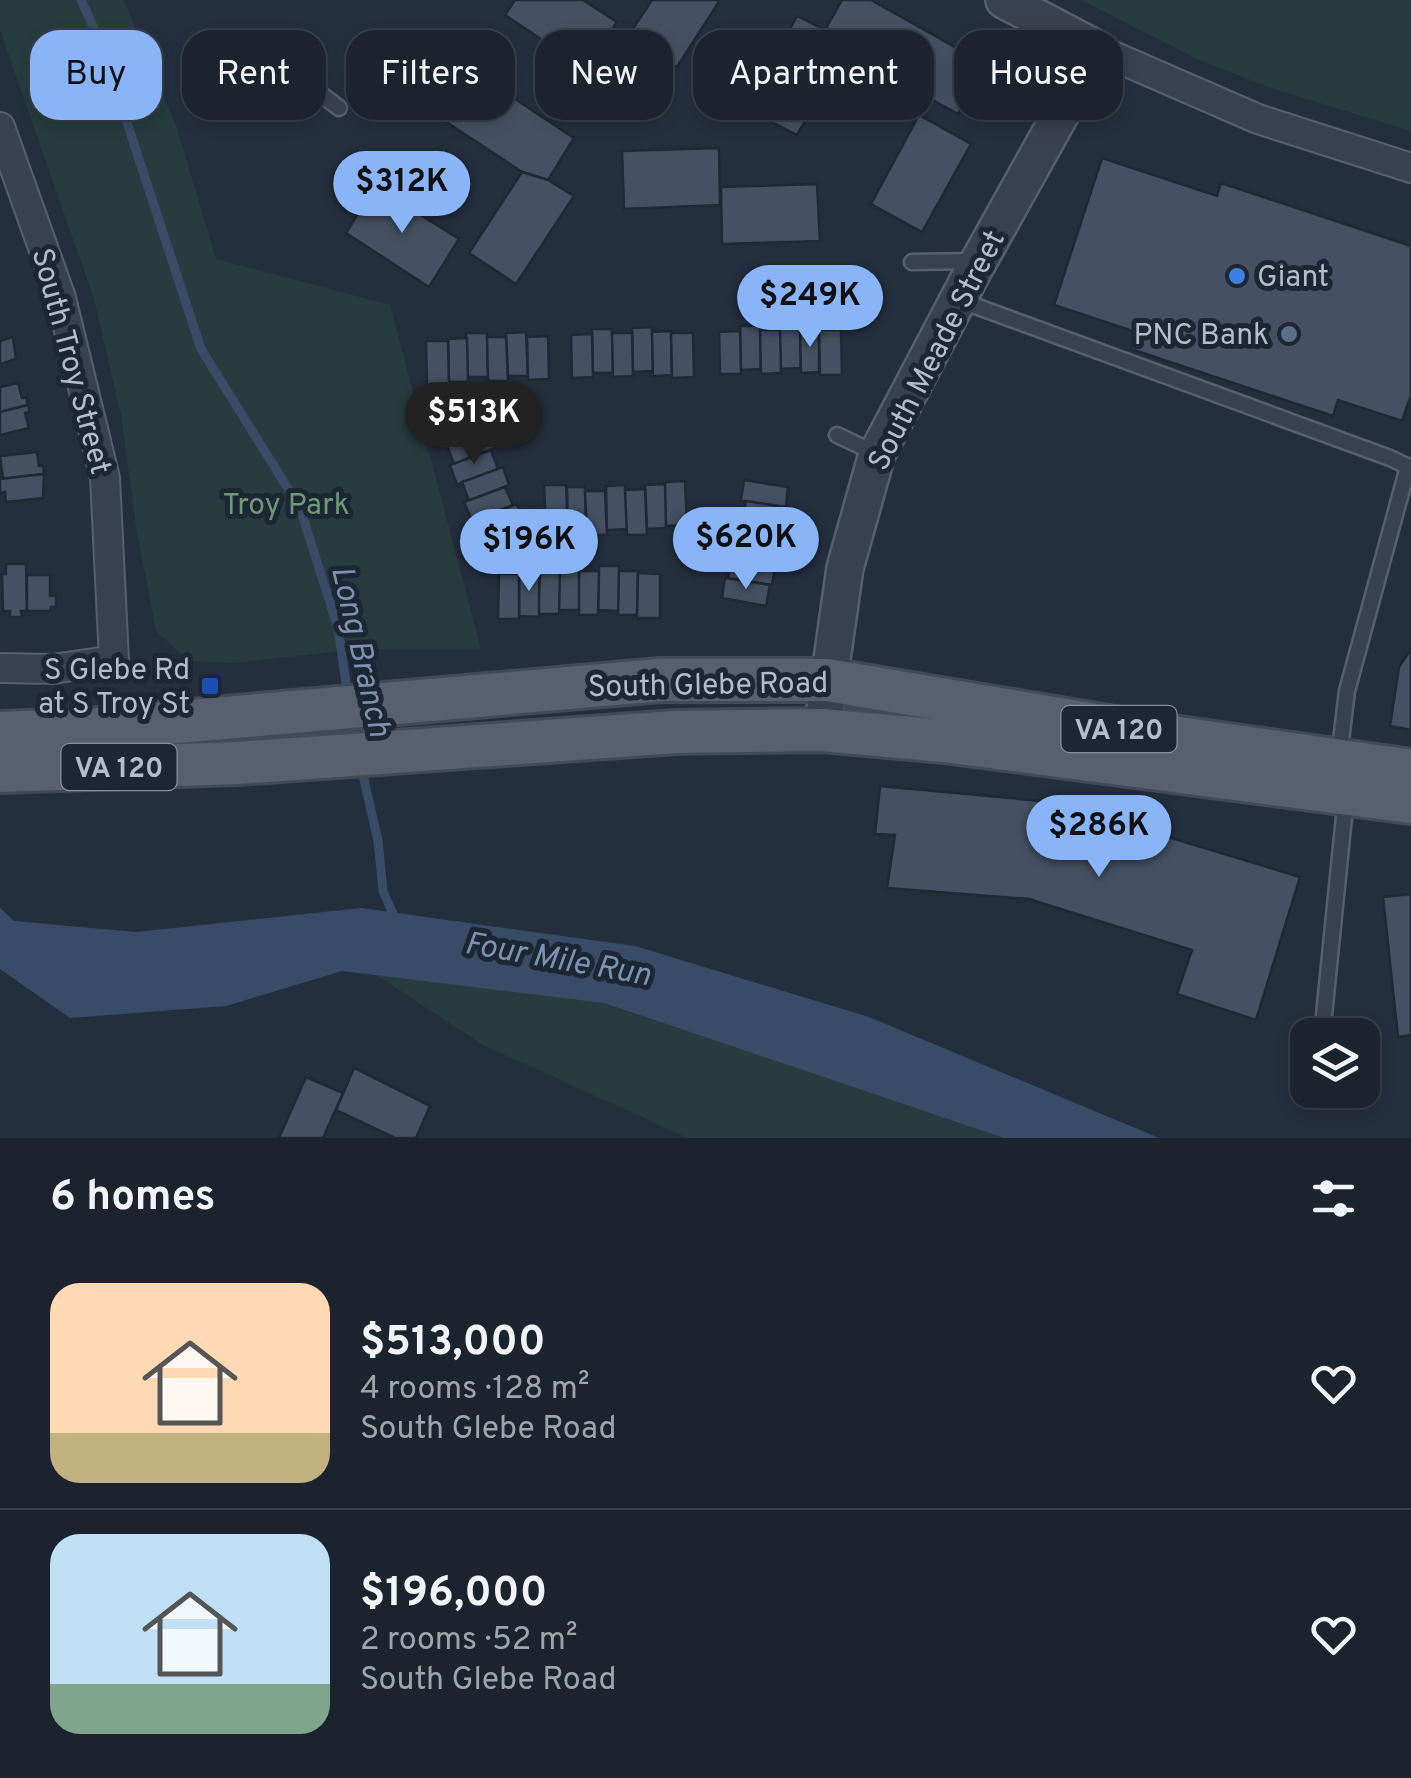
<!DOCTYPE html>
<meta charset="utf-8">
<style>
body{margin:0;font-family:Overpass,sans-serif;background:#242b36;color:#f1f3f6;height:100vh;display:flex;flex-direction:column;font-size:38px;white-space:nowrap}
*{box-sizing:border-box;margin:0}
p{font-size:32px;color:#a0a4aa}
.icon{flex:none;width:55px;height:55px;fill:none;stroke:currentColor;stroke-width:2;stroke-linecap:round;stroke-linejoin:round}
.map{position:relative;height:1138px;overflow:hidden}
.panel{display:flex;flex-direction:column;background:#1b232e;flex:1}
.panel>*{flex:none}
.hud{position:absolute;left:30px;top:30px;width:1352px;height:90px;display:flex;gap:20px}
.controls{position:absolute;left:1290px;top:1018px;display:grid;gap:20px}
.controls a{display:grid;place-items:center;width:90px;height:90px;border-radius:20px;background:#1b232e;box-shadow:0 5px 15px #0003,0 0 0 2px #39404a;font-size:50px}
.price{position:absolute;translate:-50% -85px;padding:0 22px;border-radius:35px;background:#8ab4f8;color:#111;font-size:32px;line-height:65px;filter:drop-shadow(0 2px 5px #0008)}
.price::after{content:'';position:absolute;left:50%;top:60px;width:30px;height:22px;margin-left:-15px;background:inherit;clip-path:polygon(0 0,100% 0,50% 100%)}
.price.on{background:#222;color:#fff}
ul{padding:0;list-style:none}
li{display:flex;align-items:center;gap:30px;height:250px;padding:0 50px}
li+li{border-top:2px solid #39404a}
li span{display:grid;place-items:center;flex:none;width:280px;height:200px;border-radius:30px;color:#555}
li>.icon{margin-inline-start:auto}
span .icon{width:120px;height:120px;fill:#fffc;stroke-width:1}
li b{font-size:42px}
h2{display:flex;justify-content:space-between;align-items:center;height:120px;padding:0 50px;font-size:42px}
.tag{padding:0 35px;border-radius:30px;background:#1b232e;box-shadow:0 5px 15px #0003,0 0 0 2px #39404a;font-size:35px;line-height:90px}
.tag.on{background:#8ab4f8;color:#111}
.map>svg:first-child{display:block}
.green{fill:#263c3f}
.water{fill:#394c67}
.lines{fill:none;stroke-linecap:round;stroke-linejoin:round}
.stream{stroke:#394c67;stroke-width:9}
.building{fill:#455162;stroke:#1f2835;stroke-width:2.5}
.service-casing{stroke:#565f6c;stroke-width:19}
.minor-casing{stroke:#565f6c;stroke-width:32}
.tertiary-casing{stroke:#565f6c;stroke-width:40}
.primary-casing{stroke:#414a57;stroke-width:48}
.service{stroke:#38414e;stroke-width:14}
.minor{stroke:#38414e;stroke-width:28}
.tertiary{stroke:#38414e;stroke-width:35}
.primary{stroke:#56606e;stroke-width:42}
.shop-dot{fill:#3f7fe0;stroke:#1d2633;stroke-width:4}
.service-dot{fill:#5c6f8a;stroke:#1d2633;stroke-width:4}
.transit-dot{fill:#1a4fb4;stroke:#1d2633;stroke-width:4}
.labels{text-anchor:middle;stroke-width:10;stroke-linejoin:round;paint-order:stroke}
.shield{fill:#1d2633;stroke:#878f9c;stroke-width:2.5}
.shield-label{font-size:28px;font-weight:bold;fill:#b4bcc9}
.poi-label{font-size:30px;fill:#b4bcc9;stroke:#1d2633;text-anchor:end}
.street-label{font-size:30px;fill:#b4bcc9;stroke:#1d2633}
.park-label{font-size:30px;fill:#6b9a76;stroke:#1d2633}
.water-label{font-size:32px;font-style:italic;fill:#7c92b1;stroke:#1d2633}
</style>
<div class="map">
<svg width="1411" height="1138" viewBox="0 0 1411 1138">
<rect width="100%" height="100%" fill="#242f3e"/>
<g class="green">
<polygon points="0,0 124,0 177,129 216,259 390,305 481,649 358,649 233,663 189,661 156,631 136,526 121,415 94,299 0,30"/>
<polygon points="1081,0 1411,0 1411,131 1271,88 1197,59"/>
<polygon points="418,972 604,1003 1004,1138 688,1138 483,1045 373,973"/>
</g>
<polygon class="water" points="0,908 14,921 136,932 361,908 635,946 869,1017 1159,1138 1004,1138 604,1003 342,971 226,1006 70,1018 0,969"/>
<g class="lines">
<g class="stream">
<polyline points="81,0 102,46 201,349 300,508 338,628 348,697"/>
<polyline points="361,766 378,841 383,891 396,921"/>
</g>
</g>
<g class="building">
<polygon points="515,0 583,0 617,22 586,69 505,15"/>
<polygon points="652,0 720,0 677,67 628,36"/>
<polygon points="842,0 871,0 985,64 958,114 844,51 825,30"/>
<polygon points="797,16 825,30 844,51 797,135 746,109"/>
<polygon points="444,52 574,138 548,180 522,172 413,100"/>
<polygon points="919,115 971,144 922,232 871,204"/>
<polygon points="719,148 720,205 624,209 622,151"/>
<polygon points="1102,158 1217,196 1221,183 1411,246 1411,395 1402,421 1338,400 1333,416 1131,349 1136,332 1054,305"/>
<polygon points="522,172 548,180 574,196 516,284 469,253"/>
<polygon points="817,184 820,241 722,244 721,187"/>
<polygon points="375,186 459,239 429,287 346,233"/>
<polygon points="800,324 801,368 781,369 779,325"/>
<polygon points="740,326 760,326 761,369 741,370"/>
<polygon points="652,327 653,371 633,372 632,328"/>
<polygon points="819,328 819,372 801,373 800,329"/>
<polygon points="592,329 612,329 613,373 593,373"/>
<polygon points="760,330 780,330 781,373 761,374"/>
<polygon points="819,330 841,330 842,375 820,375"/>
<polygon points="671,331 672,375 653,376 652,332"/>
<polygon points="740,331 741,374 720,374 719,332"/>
<polygon points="526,332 528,376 508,376 506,333"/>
<polygon points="466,333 487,333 488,377 468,377"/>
<polygon points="612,333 632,333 633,376 613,377"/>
<polygon points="671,333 693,333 694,377 672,378"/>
<polygon points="592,334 593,377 572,378 571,335"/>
<polygon points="548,336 549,379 528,380 527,337"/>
<polygon points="13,337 16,359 0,364 0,341"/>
<polygon points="487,337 506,337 508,381 488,381"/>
<polygon points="467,338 468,382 449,382 448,339"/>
<polygon points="426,341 448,341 449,385 427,386"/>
<polygon points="18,383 22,398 26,397 28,405 0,412 0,387"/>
<polygon points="28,405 30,412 25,413 29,428 0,435 0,412"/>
<polygon points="483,409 491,429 449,446 441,425"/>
<polygon points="488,431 495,448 454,464 447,446"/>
<polygon points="491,450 498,469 457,485 450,465"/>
<polygon points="37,452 39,466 43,466 44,474 3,479 0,456"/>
<polygon points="503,467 509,485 469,501 462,482"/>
<polygon points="44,474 43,498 6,502 5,492 0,493 0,479"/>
<polygon points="744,480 788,487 786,507 741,501"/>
<polygon points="685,481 687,525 666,526 664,482"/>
<polygon points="665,484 666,528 647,529 645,485"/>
<polygon points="544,485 566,485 568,529 546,530"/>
<polygon points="625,485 627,529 607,530 606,486"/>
<polygon points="505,487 513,505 472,521 464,502"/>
<polygon points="567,487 585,487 586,530 568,531"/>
<polygon points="645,489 647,535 627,535 625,490"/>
<polygon points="585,491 605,491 607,535 587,535"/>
<polygon points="746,501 791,508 787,528 742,521"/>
<polygon points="517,504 524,523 484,539 476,520"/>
<polygon points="738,521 781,527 778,547 734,540"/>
<polygon points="740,541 783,547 781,568 736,559"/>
<polygon points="731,558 775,567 772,585 728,578"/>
<polygon points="6,564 26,564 27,611 21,611 22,617 10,617 10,611 3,611 2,574 6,574"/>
<polygon points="559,565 580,565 579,610 558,610"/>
<polygon points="599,566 619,566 619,611 598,610"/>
<polygon points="540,570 560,570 559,614 538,614"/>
<polygon points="579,571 599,571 598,615 579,615"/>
<polygon points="619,571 638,571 637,615 618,615"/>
<polygon points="519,572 539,572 539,617 519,616"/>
<polygon points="638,573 660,574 660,618 637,618"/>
<polygon points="499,574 519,574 519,619 498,619"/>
<polygon points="27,575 50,575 50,596 56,595 56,607 51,607 50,611 27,611"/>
<polygon points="725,578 770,585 766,606 722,598"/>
<polygon points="1411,649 1411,730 1390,726 1399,667"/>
<polygon points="880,786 1052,802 1300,877 1256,1020 1177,994 1192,950 1029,899 887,888 895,835 875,834"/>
<polygon points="1411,894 1411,1035 1398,1037 1383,897"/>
<polygon points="354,1068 430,1106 416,1138 395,1138 336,1110"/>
<polygon points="306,1077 343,1093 323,1138 279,1138"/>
</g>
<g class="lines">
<defs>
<g id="service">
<polyline points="290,70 339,108"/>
<polyline points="912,262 973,261"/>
<polyline points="959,300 1390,458 1411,468"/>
<polyline points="837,435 877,454"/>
<polyline points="1339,757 1347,691 1408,467"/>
<polyline points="1322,1035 1346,797"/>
</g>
<g id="minor">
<polyline points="1097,49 1258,119 1411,168"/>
<polyline points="0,127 61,298 105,478 114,660 53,669 0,668"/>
</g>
<polyline id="tertiary" points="822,730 845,568 877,454 971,275 1097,49 1004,0"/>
<g id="primary">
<polyline points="0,733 98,729 660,680 827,680 1143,733 1411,771"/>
<polyline points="0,771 238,763 676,732 822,730 944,741 1411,802"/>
</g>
</defs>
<use href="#service" class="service-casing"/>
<use href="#minor" class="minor-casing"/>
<use href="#tertiary" class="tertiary-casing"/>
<use href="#primary" class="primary-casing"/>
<use href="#service" class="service"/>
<use href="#minor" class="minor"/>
<use href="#tertiary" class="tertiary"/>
<use href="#primary" class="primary"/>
</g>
<circle class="shop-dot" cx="1237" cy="276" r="10"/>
<circle class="service-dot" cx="1289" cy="334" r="10"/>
<rect class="transit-dot" x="200" y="676" width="20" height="20" rx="5"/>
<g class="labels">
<g class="shield">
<rect x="1061.5" y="706" width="115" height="46" rx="8"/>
<rect x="61.5" y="744" width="115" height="46" rx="8"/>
</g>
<g class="shield-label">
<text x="1119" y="739">VA 120</text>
<text x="119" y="777">VA 120</text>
</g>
<g class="poi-label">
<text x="1257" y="286" text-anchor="start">Giant</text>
<text x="1269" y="344">PNC Bank</text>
<text x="190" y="679">S Glebe Rd<tspan x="190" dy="34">at S Troy St</tspan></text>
</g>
<g class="street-label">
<text transform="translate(936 350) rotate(-63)" y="10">South Meade Street</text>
<text transform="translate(72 361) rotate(75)" y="10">South Troy Street</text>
<text transform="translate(708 684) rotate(-1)" y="10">South Glebe Road</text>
</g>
<g class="park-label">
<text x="286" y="514">Troy Park</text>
</g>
<g class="water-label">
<text transform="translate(362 651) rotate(77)" y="11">Long Branch</text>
<text transform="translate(558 958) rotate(10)" y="11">Four Mile Run</text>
</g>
</g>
</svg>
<div class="controls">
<a><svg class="icon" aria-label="layers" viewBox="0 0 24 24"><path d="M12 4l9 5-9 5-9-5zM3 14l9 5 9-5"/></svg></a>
</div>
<b class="price" style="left:402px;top:236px">$312K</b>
<b class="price" style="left:810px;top:350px">$249K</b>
<b class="price on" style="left:474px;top:467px">$513K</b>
<b class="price" style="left:746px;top:592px">$620K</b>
<b class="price" style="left:529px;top:594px">$196K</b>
<b class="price" style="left:1099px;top:880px">$286K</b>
<div class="hud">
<a class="tag on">Buy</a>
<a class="tag">Rent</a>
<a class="tag">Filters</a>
<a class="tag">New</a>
<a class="tag">Apartment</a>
<a class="tag">House</a>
</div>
</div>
<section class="panel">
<h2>6 homes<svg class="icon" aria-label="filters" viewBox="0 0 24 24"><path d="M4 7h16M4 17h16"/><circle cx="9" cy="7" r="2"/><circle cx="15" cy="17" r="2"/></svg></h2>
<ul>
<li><span style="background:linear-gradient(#ffd9b3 75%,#c2b280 0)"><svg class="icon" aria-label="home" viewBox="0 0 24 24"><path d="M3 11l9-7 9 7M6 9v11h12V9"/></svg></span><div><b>$513,000</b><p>4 rooms · 128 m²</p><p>South Glebe Road</p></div><svg class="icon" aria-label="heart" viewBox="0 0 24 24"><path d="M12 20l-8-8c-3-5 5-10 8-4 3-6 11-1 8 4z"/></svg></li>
<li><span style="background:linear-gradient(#bfe0f5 75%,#7fa58c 0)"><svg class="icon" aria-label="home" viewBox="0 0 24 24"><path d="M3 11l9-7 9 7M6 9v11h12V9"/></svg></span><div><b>$196,000</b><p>2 rooms · 52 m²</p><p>South Glebe Road</p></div><svg class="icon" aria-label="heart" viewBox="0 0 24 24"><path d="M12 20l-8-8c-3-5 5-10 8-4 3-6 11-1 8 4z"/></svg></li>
</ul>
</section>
